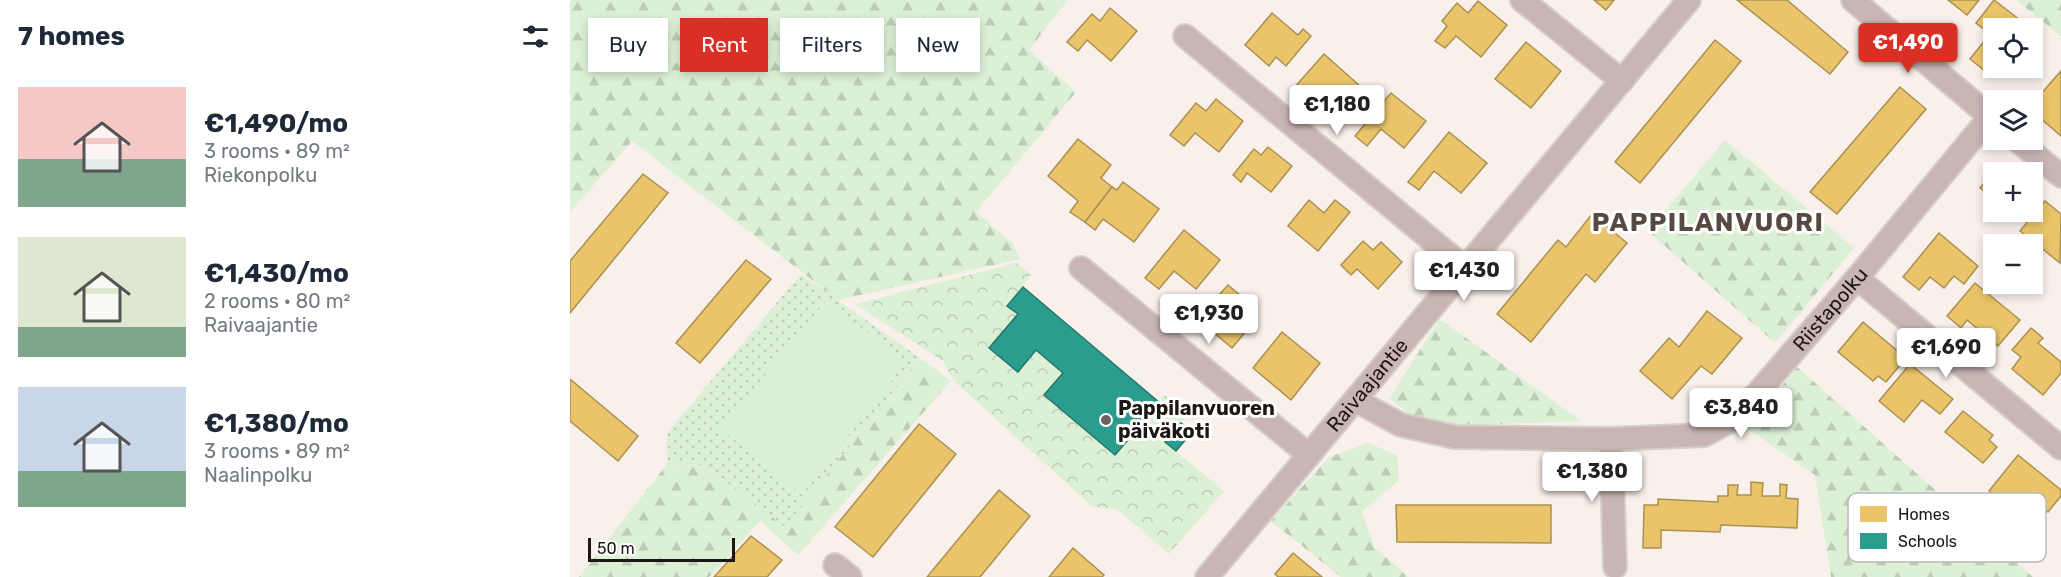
<!DOCTYPE html>
<meta charset="utf-8">
<style>
body{margin:0;font-family:Rubik,sans-serif;background:#f6f6f7;color:#1f2937;height:100vh;display:flex;flex-direction:column;font-size:22px;white-space:nowrap}
*{box-sizing:border-box;margin:0}
p{font-size:20px;color:#747a83}
.icon{flex:none;width:33px;height:33px;fill:none;stroke:currentColor;stroke-width:2;stroke-linecap:round;stroke-linejoin:round}
.map{position:relative;flex:1;overflow:hidden}
.panel{display:flex;flex-direction:column;background:#fff;width:570px}
.panel>*{flex:none}
.hud{position:absolute;left:18px;top:18px;width:570px;height:54px;display:flex;gap:12px}
.tools{position:absolute;left:1413px;top:18px;display:grid;gap:12px}
.tools a{display:grid;place-items:center;width:60px;height:60px;border-radius:0px;background:#fff;box-shadow:0 3px 9px #0003;font-size:30px}
.scale{position:absolute;left:18px;bottom:15px;width:147px;box-sizing:border-box;padding-left:6px;border:3px solid #1d1714;border-top:0;font-size:16px;line-height:21px;white-space:nowrap;color:#1d1714;-webkit-text-stroke:4px #fff;paint-order:stroke}
.price{position:absolute;translate:-50% -51px;padding:0 14px;border-radius:6px;background:#fff;color:#222;font-size:20px;line-height:39px;filter:drop-shadow(0 2px 3px #0008)}
.price::after{content:'';position:absolute;left:50%;top:36px;width:18px;height:14px;margin-left:-9px;background:inherit;clip-path:polygon(0 0,100% 0,50% 100%)}
.price.on{background:#d93025;color:#fff}
ul{padding:0;list-style:none}
li{display:flex;align-items:center;gap:18px;height:150px;padding:0 18px}
li span{display:grid;place-items:center;flex:none;width:168px;height:120px;border-radius:0px;color:#555}
li>.icon{margin-inline-start:auto}
span .icon{width:72px;height:72px;fill:#fffc;stroke-width:1}
li b{font-size:26px}
h2{display:flex;justify-content:space-between;align-items:center;height:72px;padding:0 18px;font-size:26px}
.tag{padding:0 21px;border-radius:0px;background:#fff;box-shadow:0 3px 9px #0003;font-size:21px;line-height:54px}
.tag.on{background:#d93025;color:#fff}
main{display:flex;flex:1;min-height:0}
.map>svg:first-child{display:block}
.grass{fill:url(#grass-dots)}
.forest{fill:url(#forest-firs)}
.park{fill:url(#park-crowns)}
.pitch{fill:#dcf0d6}
.homes{fill:#e9c46a;stroke:#ac9050;stroke-width:1.5}
.schools{fill:#2a9d8f;stroke:#26756a;stroke-width:1.5}
.lines{fill:none;stroke-linecap:round;stroke-linejoin:round}
.minor-casing{stroke:#d5cec9;stroke-width:26}
.minor{stroke:#cab5b5;stroke-width:22}
.poi-dot{fill:#6a635f;stroke:#fff;stroke-width:2}
.labels{text-anchor:middle;stroke-width:6;stroke-linejoin:round;paint-order:stroke}
.street-label{font-size:20px;fill:#1d1714;stroke:#fff}
.poi-label{font-size:20px;font-weight:bold;fill:#1d1714;stroke:#fff;text-anchor:start}
.district-label{font-size:26px;font-weight:bold;letter-spacing:1.5px;fill:#564941;stroke:#fff}
.key{fill:#fff;stroke:#bbb9b8;stroke-width:1.5}
.key-label{font-size:16px;fill:#1d1714}
</style>
<main>
<section class="panel">
<h2>7 homes<svg class="icon" aria-label="filters" viewBox="0 0 24 24"><path d="M4 7h16M4 17h16"/><circle cx="9" cy="7" r="2"/><circle cx="15" cy="17" r="2"/></svg></h2>
<ul>
<li><span style="background:linear-gradient(#f6c9c9 60%,#7fa58c 0)"><svg class="icon" aria-label="home" viewBox="0 0 24 24"><path d="M3 11l9-7 9 7M6 9v11h12V9"/></svg></span><div><b>€1,490/mo</b><p>3 rooms · 89 m²</p><p>Riekonpolku</p></div></li>
<li><span style="background:linear-gradient(#dfe7d0 75%,#7fa58c 0)"><svg class="icon" aria-label="home" viewBox="0 0 24 24"><path d="M3 11l9-7 9 7M6 9v11h12V9"/></svg></span><div><b>€1,430/mo</b><p>2 rooms · 80 m²</p><p>Raivaajantie</p></div></li>
<li><span style="background:linear-gradient(#c9d6e8 70%,#7fa58c 0)"><svg class="icon" aria-label="home" viewBox="0 0 24 24"><path d="M3 11l9-7 9 7M6 9v11h12V9"/></svg></span><div><b>€1,380/mo</b><p>3 rooms · 89 m²</p><p>Naalinpolku</p></div></li>
</ul>
</section>
<div class="map">
<svg width="1491" height="577" viewBox="0 0 1491 577">
<defs>
<pattern id="grass-dots" width="8" height="8" patternUnits="userSpaceOnUse" patternTransform="scale(1.5)"><rect width="8" height="8" fill="#dcf0d6"/><path d="M2 2h.1M6 6h.1" fill="none" stroke="#bccdb7" stroke-width="1.8" stroke-linecap="round"/></pattern>
<pattern id="forest-firs" width="22" height="20" patternUnits="userSpaceOnUse" patternTransform="scale(1.5)"><rect width="22" height="20" fill="#dcf0d6"/><path d="M5 1l3.5 6h-7zM16 11l3.5 6h-7z" fill="#bccdb7"/></pattern>
<pattern id="park-crowns" width="20" height="18" patternUnits="userSpaceOnUse" patternTransform="scale(1.5)"><rect width="20" height="18" fill="#dcf0d6"/><path d="M2 6a3 3 0 1 1 6 0M12 15a3 3 0 1 1 6 0" fill="none" stroke="#bccdb7"/></pattern>
</defs>
<rect width="100%" height="100%" fill="#f9f0eb"/>
<polygon class="grass" points="231,274 350,358 215,528 134,465 97,464 97,433"/>
<g class="forest">
<polygon points="0,0 498,0 459,50 506,92 406,212 443,244 450,259 268,300 62,141 0,212"/>
<polygon points="1446,0 1491,0 1491,36"/>
<polygon points="1155,140 1284,248 1205,343 1078,231"/>
<polygon points="870,319 1011,421 904,425 845,419 819,398"/>
<polygon points="350,358 381,381 228,555 190,521 139,577 9,577 97,464 134,465 215,527"/>
<polygon points="1227,367 1463,577 1261,577 1245,475 1178,429"/>
<polygon points="798,443 827,455 829,480 792,512 805,548 839,577 771,577 701,521 759,457"/>
</g>
<polygon class="park" points="446,263 461,274 438,305 448,314 419,348 448,372 466,350 493,373 474,395 589,402 595,395 618,415 595,442 654,491 599,554 547,509 523,507 383,380 373,361 285,304"/>
<polygon class="pitch" points="256,301 336,362 232,495 151,429"/>
<g class="homes">
<polygon points="1024,0 1044,0 1036,10"/>
<polygon points="1167,0 1217,0 1278,52 1260,74"/>
<polygon points="1378,0 1409,0 1397,15"/>
<polygon points="1424,0 1459,27 1424,28 1424,68 1426,68 1420,75 1400,59 1420,34 1406,23"/>
<polygon points="908,1 937,25 911,57 886,36 875,48 865,41 877,26 872,21 887,3 898,13"/>
<polygon points="540,8 567,31 541,61 517,40 508,51 497,42 522,14 530,21"/>
<polygon points="702,13 728,35 733,29 741,36 716,66 706,57 699,66 675,45"/>
<polygon points="1145,40 1171,61 1070,183 1045,162"/>
<polygon points="956,42 991,71 961,108 925,79"/>
<polygon points="754,54 791,87 771,110 751,92 741,102 724,88"/>
<polygon points="1491,71 1491,136 1462,111 1462,104"/>
<polygon points="1330,87 1356,109 1267,214 1240,192"/>
<polygon points="821,93 856,121 834,148 811,129 797,146 785,136"/>
<polygon points="646,99 673,121 649,152 625,133 614,146 600,135 626,103 636,111"/>
<polygon points="879,132 917,163 891,193 864,171 849,190 838,182"/>
<polygon points="508,139 541,165 531,178 542,187 515,222 500,212 508,201 478,176"/>
<polygon points="698,147 722,166 701,192 677,173 671,182 663,175 684,149 691,155"/>
<polygon points="1430,164 1441,172 1424,172 1424,199 1410,188"/>
<polygon points="73,174 98,193 0,313 0,261"/>
<polygon points="553,182 589,209 564,242 533,219 525,230 515,222 542,187 547,190"/>
<polygon points="739,200 754,213 765,200 780,212 748,251 718,226"/>
<polygon points="1475,201 1491,214 1490,263 1450,231"/>
<polygon points="1022,214 1057,243 1025,282 1016,274 961,342 927,314 988,240 996,247"/>
<polygon points="614,230 650,260 626,289 604,271 589,289 575,278"/>
<polygon points="1369,233 1408,266 1394,284 1384,276 1374,288 1360,277 1349,290 1333,277"/>
<polygon points="793,241 803,250 811,242 832,262 808,289 787,269 781,275 771,265"/>
<polygon points="176,260 201,279 130,363 106,343"/>
<polygon points="1405,283 1450,320 1428,346 1397,320 1391,328 1377,316"/>
<polygon points="658,285 671,296 661,306 682,324 662,348 631,322 641,310 638,307"/>
<polygon points="1137,311 1172,338 1142,374 1131,366 1102,399 1070,371 1099,338 1109,347"/>
<polygon points="1293,322 1336,358 1316,382 1308,376 1303,381 1268,352"/>
<polygon points="1461,328 1473,338 1468,343 1491,362 1491,373 1473,395 1442,369 1451,357 1442,350"/>
<polygon points="712,332 750,363 721,400 683,368"/>
<polygon points="1340,364 1383,399 1370,414 1352,400 1334,422 1309,401"/>
<polygon points="0,379 68,436 48,461 0,421"/>
<polygon points="1393,411 1423,435 1419,440 1427,447 1413,463 1375,432"/>
<polygon points="349,424 386,454 303,557 265,527"/>
<polygon points="1448,455 1491,490 1491,496 1478,512 1457,495 1444,511 1419,491"/>
<polygon points="1181,482 1193,483 1192,496 1210,496 1210,484 1217,485 1216,498 1228,499 1227,528 1151,525 1150,532 1091,530 1091,548 1073,548 1074,505 1088,505 1088,499 1148,502 1148,496 1158,496 1158,485 1168,485 1167,495 1181,495"/>
<polygon points="429,490 460,516 410,577 357,577"/>
<polygon points="826,505 981,505 981,543 827,542"/>
<polygon points="181,536 212,560 197,577 144,577"/>
<polygon points="503,548 534,575 532,577 479,577"/>
<polygon points="723,553 752,577 708,577 705,574"/>
</g>
<g class="schools">
<polygon points="453,287 590,403 545,455 474,395 493,373 466,350 448,372 419,348 448,314 437,306"/>
<polygon points="611,423 622,432 606,451 595,442"/>
</g>
<g class="lines">
<defs>
<g id="minor">
<polyline points="952,0 1052,81"/>
<polyline points="1283,0 1424,120"/>
<polyline points="615,36 894,267"/>
<polyline points="1447,140 1491,176"/>
<polyline points="511,268 739,455"/>
<polyline points="1287,278 1491,448"/>
<path id="s1" d="M785,400L831,425L885,437L1041,439L1134,435L1166,418L1287,278L1420,117"/>
<polyline points="1041,439 1045,567"/>
<polyline points="265,565 280,577"/>
<path id="s2" d="M637,577L1119,0"/>
</g>
</defs>
<use href="#minor" class="minor-casing"/>
<use href="#minor" class="minor"/>
</g>
<circle class="poi-dot" cx="536" cy="420" r="6"/>
<g class="labels">
<g class="street-label">
<text dy="7" stroke="none"><textPath href="#s1" startOffset="537">Riistapolku</textPath></text>
<text dy="7" stroke="none"><textPath href="#s2" startOffset="250">Raivaajantie</textPath></text>
</g>
<g class="poi-label">
<text x="548" y="415">Pappilanvuoren<tspan x="548" dy="23">päiväkoti</tspan></text>
</g>
<g class="district-label">
<text x="1138" y="231">PAPPILANVUORI</text>
</g>
</g>
<rect x="1278" y="493" width="198" height="69" rx="9" class="key"/>
<rect x="1290" y="506" width="27" height="16" fill="#e9c46a"/>
<rect x="1290" y="533" width="27" height="16" fill="#2a9d8f"/>
<g class="key-label">
<text x="1328" y="520">Homes</text>
<text x="1328" y="547">Schools</text>
</g>
</svg>
<div class="tools">
<a><svg class="icon" aria-label="locate" viewBox="0 0 24 24"><circle cx="12" cy="12" r="6"/><path d="M12 2v4M12 18v4M2 12h4M18 12h4"/></svg></a>
<a><svg class="icon" aria-label="layers" viewBox="0 0 24 24"><path d="M12 4l9 5-9 5-9-5zM3 14l9 5 9-5"/></svg></a>
<a>+</a>
<a>−</a>
</div>
<div class="scale">50 m</div>
<b class="price on" style="left:1338px;top:74px">€1,490</b>
<b class="price" style="left:767px;top:136px">€1,180</b>
<b class="price" style="left:894px;top:302px">€1,430</b>
<b class="price" style="left:639px;top:345px">€1,930</b>
<b class="price" style="left:1376px;top:379px">€1,690</b>
<b class="price" style="left:1171px;top:439px">€3,840</b>
<b class="price" style="left:1022px;top:503px">€1,380</b>
<div class="hud">
<a class="tag">Buy</a>
<a class="tag on">Rent</a>
<a class="tag">Filters</a>
<a class="tag">New</a>
</div>
</div>
</main>
